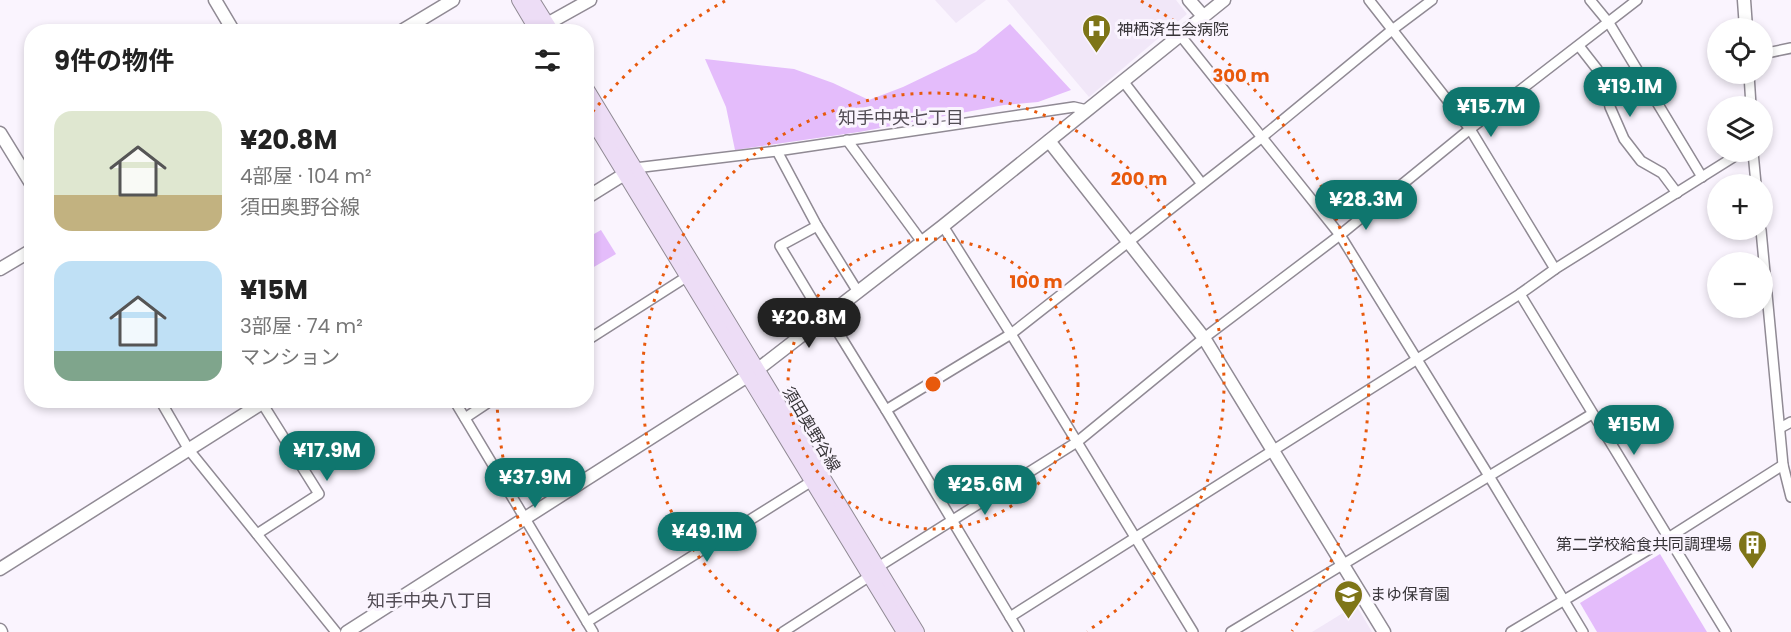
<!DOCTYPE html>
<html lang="ja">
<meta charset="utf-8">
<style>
body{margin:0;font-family:Poppins,"Noto Sans JP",sans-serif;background:#f6f6f6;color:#222;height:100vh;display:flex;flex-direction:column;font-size:22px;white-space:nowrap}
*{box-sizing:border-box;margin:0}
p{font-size:20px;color:#767676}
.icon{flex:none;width:33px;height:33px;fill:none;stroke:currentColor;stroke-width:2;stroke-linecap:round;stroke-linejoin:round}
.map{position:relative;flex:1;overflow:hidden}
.panel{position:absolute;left:24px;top:24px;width:570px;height:384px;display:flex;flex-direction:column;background:#fff;border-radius:24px;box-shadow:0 3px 9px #0003}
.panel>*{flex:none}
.fabs{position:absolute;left:1707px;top:18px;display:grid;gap:12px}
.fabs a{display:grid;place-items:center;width:66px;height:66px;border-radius:50%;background:#fff;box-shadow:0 3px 9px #0003;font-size:30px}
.price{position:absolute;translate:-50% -51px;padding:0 14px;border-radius:21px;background:#0f766e;color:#fff;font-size:20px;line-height:39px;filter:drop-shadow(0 2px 3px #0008)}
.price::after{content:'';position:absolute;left:50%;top:36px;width:18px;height:14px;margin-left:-9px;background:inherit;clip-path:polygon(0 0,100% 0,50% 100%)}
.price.on{background:#222;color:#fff}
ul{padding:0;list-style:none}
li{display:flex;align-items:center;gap:18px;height:150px;padding:0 30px}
li span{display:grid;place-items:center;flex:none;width:168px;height:120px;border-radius:18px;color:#555}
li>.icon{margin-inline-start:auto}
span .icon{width:72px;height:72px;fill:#fffc;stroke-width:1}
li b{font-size:26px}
h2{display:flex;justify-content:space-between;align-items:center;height:72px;padding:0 30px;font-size:26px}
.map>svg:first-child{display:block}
.built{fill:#f1e7f8}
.green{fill:#e4bcfb}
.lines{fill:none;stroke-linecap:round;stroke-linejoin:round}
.minor-casing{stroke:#908a94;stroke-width:12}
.tertiary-casing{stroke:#908a94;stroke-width:15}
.secondary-casing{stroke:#908a94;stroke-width:16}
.minor{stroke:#fff;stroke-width:9}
.tertiary{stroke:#fff;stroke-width:12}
.secondary{stroke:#edddf6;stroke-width:14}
.ring{fill:none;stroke:#e8590c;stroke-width:3;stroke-dasharray:3 6}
.labels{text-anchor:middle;stroke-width:6;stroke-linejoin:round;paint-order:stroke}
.poi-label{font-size:16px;fill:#363337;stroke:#faf4fe;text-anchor:start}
.street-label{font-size:16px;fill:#363337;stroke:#faf4fe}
.neighbourhood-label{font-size:18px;fill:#524c55;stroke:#faf4fe}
.centre{fill:#e8590c;stroke:#faf4fe;stroke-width:3}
.ring-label{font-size:18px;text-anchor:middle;font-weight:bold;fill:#e8590c;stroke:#faf4fe;stroke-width:6;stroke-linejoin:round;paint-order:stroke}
</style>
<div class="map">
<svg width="1791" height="632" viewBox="0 0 1791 632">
<rect width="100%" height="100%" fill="#faf4fe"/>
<g class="built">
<polygon points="935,0 986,0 956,23"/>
<polygon points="1007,0 1176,0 1187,14 1089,97"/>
<polygon points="1356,605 1372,632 1312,632"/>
</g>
<g class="green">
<polygon points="1010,24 1071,90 1038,102 1004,105 859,132 735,150 726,107 705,59 794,69 833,83 869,100 903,87 976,52"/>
<polygon points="601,230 616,254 587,271 587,238"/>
<polygon points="1660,554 1707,632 1597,632 1580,603"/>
</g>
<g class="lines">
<defs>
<g id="minor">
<polyline points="1369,0 1470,129 1555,269"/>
<polyline points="1590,0 1609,23 1702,177"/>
<polyline points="1180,35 1340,235 1489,476 1583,632"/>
<polyline points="1579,46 1597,69 1605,84 1610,107 1624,139 1641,161 1662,173 1677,193"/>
<polyline points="1762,54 1791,48"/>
<polyline points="1749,74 1751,106"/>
<polyline points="1123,81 1202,184"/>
<polyline points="847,140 922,242"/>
<polyline points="777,151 817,226 858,292"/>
<polyline points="1753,152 1756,184"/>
<polyline points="635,168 777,151 1074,107 1087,110"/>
<polyline points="817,226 780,246 824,319"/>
<polyline points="943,226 1011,334 1193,632"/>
<polyline points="1761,230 1783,465 1791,497"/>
<polyline points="1520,294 1726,632"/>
<polyline points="828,316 886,410 1019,632"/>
<polyline points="586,341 691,274"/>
<polyline points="160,400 189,450 336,632"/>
<polyline points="454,400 593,632"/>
<polyline points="886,410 1011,334 1261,138 1392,30 1432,0"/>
<polyline points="465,418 492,400"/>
<polyline points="1780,428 1791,422"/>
<polyline points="257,534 319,494 262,403"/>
<polyline points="1010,617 1520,294 1555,269 1740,153 1753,152"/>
<polyline points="587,622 812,481"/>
<polyline points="783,632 870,576 878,567 1077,442 1204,338 1340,235 1470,129 1637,0"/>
<polyline points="1231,632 1592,414"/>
<polyline points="1511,632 1668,538 1783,465"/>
</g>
<g id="tertiary">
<polyline points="215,0 234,32"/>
<polyline points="1189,0 1203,16"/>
<polyline points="1744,0 1746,28"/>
<polyline points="538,29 590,0"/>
<polyline points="400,32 453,0"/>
<polyline points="0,133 32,185"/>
<polyline points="1049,141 1204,338 1384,632"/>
<polyline points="586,198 631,170"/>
<polyline points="0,269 32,250"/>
<polyline points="0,569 267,400"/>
<polyline points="0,630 1,632"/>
<polyline points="347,632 757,370 943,226 1224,0"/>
</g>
<g id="secondary">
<polyline points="519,0 538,32"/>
<polyline points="532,0 552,32"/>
<polyline points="586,88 917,632"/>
<polyline points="586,110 904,632"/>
</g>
</defs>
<use href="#minor" class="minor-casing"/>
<use href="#tertiary" class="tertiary-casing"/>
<use href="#secondary" class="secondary-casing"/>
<use href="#minor" class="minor"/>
<use href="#tertiary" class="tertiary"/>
<use href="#secondary" class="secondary"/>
</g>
<g class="ring">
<circle cx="933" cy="384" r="145"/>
<path d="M779 631A291 291 0 1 1 1087 631"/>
<path d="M574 631A436 436 0 0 1 497 403M587 119A436 436 0 0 1 725 1M1141 1A436 436 0 0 1 1292 631"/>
</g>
<defs>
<symbol id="hospital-pin" viewBox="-11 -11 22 30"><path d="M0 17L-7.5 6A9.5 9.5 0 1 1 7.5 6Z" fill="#7e7517" stroke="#faf4fe"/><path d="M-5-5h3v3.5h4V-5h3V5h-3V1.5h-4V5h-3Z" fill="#fff"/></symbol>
<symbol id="building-pin" viewBox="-11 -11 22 30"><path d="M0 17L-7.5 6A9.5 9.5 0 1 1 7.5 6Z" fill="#7e7517" stroke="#faf4fe"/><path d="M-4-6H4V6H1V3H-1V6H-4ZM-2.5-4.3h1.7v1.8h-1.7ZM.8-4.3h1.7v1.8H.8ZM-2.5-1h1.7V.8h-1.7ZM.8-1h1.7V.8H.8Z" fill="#fff"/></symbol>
<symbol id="school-pin" viewBox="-11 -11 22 30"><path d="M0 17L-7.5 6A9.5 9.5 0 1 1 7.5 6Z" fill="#7e7517" stroke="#faf4fe"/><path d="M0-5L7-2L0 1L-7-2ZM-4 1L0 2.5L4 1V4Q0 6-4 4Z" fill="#fff"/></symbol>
</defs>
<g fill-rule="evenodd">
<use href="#hospital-pin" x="1080" y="12" width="33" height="45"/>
<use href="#building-pin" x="1736" y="528" width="33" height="45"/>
<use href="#school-pin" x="1332" y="578" width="33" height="45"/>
</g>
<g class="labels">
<g class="poi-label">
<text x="1117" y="35">神栖済生会病院</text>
<text x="1732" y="550" text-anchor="end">第二学校給食共同調理場</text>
<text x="1370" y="600">まゆ保育園</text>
</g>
<g class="street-label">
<text transform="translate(812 429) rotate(59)" y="6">須田奥野谷線</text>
</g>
<g class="neighbourhood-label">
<text x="901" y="124">知手中央七丁目</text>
<text x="430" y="607">知手中央八丁目</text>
</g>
</g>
<circle cx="933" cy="384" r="9" class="centre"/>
<g class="ring-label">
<text x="1241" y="82">300 m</text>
<text x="1139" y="185">200 m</text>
<text x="1036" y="288">100 m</text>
</g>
</svg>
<div class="fabs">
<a><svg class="icon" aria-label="locate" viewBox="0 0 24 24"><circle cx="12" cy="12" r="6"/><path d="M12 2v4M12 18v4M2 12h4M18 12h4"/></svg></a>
<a><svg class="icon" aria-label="layers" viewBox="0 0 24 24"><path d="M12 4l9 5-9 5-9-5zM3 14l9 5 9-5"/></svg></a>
<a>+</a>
<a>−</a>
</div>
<b class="price" style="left:1630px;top:118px">¥19.1M</b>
<b class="price" style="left:1491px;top:138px">¥15.7M</b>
<b class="price" style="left:1366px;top:231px">¥28.3M</b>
<b class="price on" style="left:809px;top:349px">¥20.8M</b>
<b class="price" style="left:1634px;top:456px">¥15M</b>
<b class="price" style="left:327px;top:482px">¥17.9M</b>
<b class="price" style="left:535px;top:509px">¥37.9M</b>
<b class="price" style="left:985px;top:516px">¥25.6M</b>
<b class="price" style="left:707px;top:563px">¥49.1M</b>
<section class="panel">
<h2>9件の物件<svg class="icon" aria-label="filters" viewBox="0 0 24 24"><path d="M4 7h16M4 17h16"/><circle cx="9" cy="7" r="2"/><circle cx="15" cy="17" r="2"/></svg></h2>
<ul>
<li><span style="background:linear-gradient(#dfe7d0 70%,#c2b280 0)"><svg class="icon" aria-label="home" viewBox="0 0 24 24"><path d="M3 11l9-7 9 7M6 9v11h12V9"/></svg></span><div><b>¥20.8M</b><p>4部屋 · 104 m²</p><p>須田奥野谷線</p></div></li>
<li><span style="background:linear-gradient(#bfe0f5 75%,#7fa58c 0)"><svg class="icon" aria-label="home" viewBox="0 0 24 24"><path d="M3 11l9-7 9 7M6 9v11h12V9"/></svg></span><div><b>¥15M</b><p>3部屋 · 74 m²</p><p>マンション</p></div></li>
</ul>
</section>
</div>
